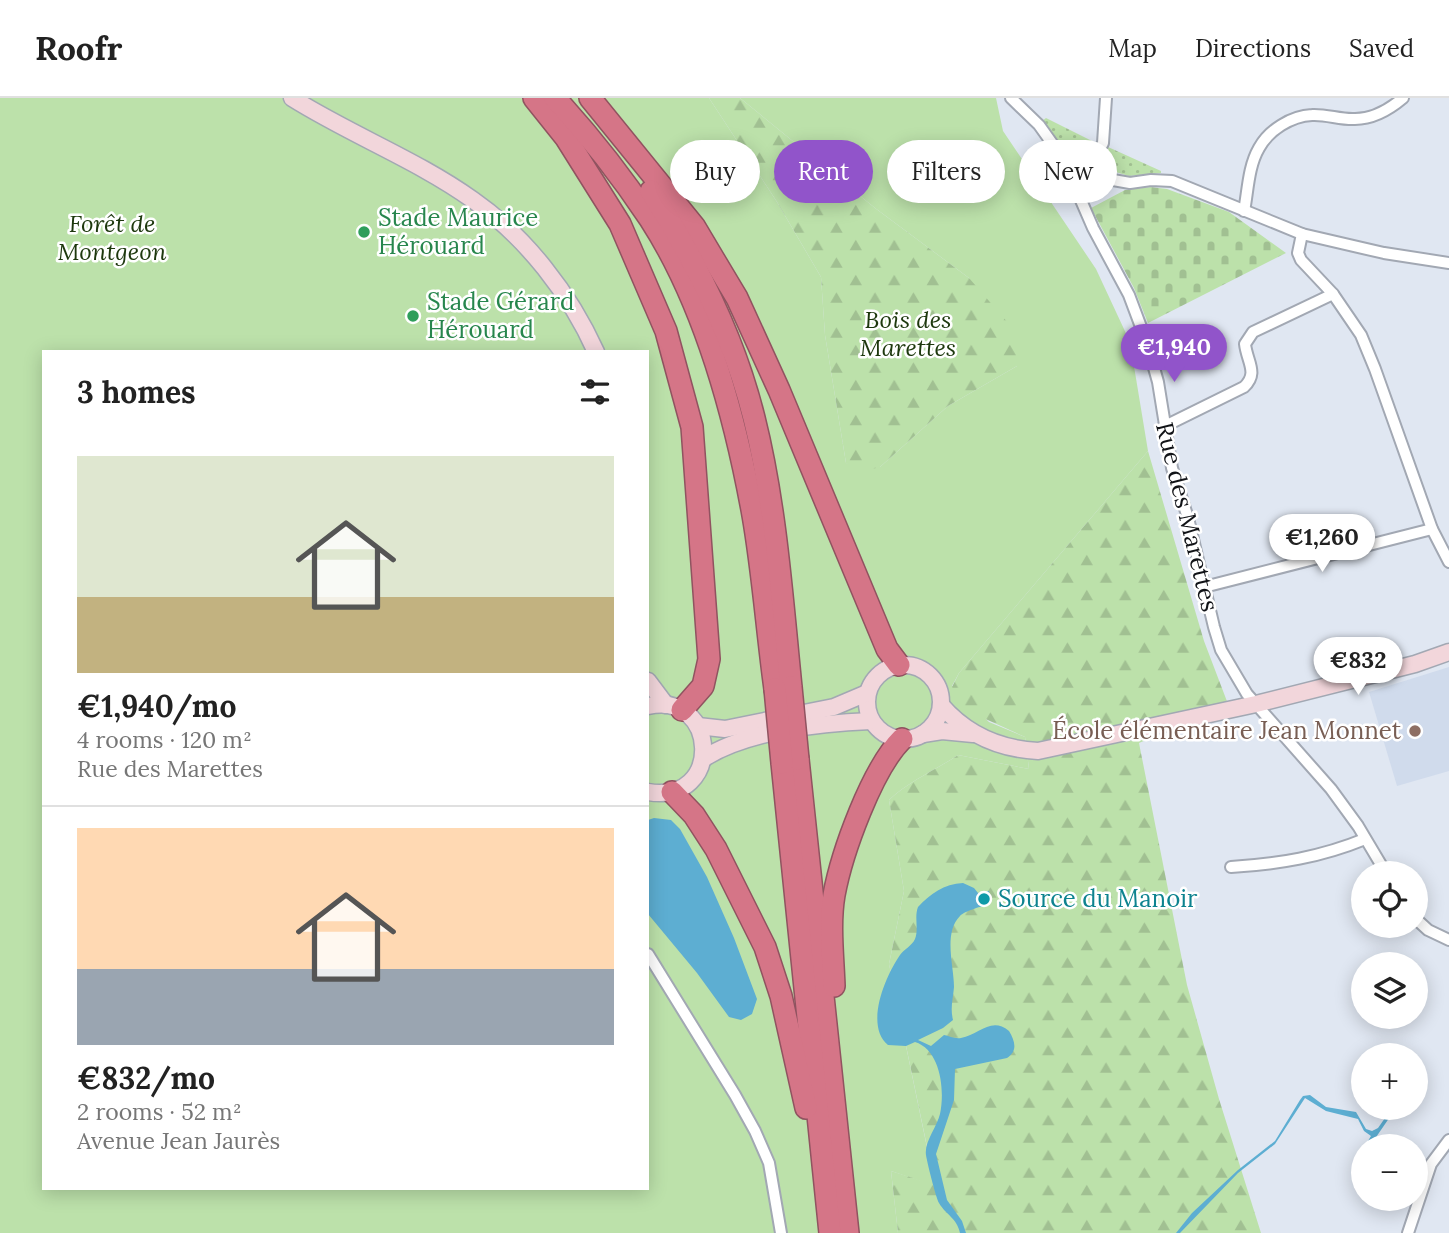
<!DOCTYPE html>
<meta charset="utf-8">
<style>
body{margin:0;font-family:Lora,serif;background:#f6f6f6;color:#222;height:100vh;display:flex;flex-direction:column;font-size:26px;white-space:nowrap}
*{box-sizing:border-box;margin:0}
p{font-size:23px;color:#767676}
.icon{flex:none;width:38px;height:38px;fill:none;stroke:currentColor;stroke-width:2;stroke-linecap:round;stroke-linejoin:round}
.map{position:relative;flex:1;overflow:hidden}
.sheet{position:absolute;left:42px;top:252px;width:607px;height:840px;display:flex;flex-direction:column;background:#fff;border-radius:0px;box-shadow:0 4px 18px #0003}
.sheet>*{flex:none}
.banner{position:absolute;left:670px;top:42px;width:665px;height:63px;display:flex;gap:14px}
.controls{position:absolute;left:1351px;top:763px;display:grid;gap:14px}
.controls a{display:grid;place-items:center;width:77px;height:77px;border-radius:50%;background:#fff;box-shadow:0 4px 18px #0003;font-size:35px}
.price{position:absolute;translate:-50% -60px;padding:0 16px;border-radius:24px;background:#fff;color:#222;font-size:23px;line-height:46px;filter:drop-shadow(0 2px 4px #0008)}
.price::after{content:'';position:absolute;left:50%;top:42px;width:21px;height:16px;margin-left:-10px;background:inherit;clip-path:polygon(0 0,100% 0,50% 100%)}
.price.current{background:#9154ca;color:#fff}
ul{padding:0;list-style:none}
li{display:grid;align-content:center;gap:14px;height:371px;padding:0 35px}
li+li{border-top:2px solid #e0e0e0}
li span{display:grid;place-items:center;height:217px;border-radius:0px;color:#555}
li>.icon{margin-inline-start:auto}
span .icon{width:126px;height:126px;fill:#fffc;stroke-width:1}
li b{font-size:30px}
h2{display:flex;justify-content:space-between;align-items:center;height:84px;padding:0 35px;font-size:30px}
.chip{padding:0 24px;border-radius:32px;background:#fff;box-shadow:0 4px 18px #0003;font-size:24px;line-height:63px}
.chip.current{background:#9154ca;color:#fff}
header{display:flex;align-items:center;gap:42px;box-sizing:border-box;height:98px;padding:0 35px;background:#fff;border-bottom:2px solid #e0e0e0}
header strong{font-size:33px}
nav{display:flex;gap:38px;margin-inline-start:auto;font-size:24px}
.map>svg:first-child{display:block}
.built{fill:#d0dbec}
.green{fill:#bce1aa;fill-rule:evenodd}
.forest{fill:url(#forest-firs)}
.cemetery{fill:url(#cemetery-stones)}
.garden{fill:url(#garden-dots)}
.water{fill:#5daed2}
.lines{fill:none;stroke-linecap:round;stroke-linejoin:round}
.street-casing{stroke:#a2a8b3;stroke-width:14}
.secondary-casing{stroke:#a2a8b3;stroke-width:19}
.highway-casing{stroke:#905360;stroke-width:24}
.street{stroke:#fff;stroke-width:10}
.secondary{stroke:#f2d6db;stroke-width:16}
.highway{stroke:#d57587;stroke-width:21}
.highway-bridge-casing{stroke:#905360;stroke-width:24;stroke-linecap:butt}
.highway-bridge{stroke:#d57587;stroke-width:21}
.leisure-dot{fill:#2e9e5b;stroke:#fff;stroke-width:2.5}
.education-dot{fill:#8d6e63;stroke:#fff;stroke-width:2.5}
.culture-dot{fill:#0f9aa8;stroke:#fff;stroke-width:2.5}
.labels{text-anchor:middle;stroke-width:5;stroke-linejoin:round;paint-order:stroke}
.leisure-label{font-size:24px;fill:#27864d;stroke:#fff;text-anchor:start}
.park-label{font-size:24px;font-style:italic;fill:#1d380d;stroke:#fff}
.street-label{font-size:24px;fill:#111317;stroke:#fff}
.education-label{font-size:24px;fill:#785e54;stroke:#fff;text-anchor:end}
.culture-label{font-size:24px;fill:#0d838f;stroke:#fff;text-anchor:start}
</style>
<header>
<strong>Roofr</strong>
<nav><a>Map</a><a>Directions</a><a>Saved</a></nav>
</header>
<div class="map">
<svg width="1449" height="1135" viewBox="0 0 1449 1135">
<defs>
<pattern id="forest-firs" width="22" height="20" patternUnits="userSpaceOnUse" patternTransform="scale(1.75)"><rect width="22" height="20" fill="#bce1aa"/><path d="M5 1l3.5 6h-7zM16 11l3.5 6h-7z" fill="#a1c092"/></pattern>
<pattern id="cemetery-stones" width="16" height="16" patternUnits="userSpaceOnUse" patternTransform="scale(1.75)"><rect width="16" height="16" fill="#bce1aa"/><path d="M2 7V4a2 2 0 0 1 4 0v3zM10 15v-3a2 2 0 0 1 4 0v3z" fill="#a1c092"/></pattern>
<pattern id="garden-dots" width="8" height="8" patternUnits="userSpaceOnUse" patternTransform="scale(1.75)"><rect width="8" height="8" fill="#bce1aa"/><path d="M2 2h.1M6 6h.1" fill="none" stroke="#a1c092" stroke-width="1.8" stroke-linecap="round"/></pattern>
</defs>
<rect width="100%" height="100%" fill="#e0e7f2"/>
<polygon class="built" points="1449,569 1449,673 1397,688 1369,594"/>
<path class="green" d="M0,0H709L777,104L821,179L825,237L846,365L880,369L948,308L1017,268L969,180L875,110L740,0H996L1003,33L1096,171L1130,244L1148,353L959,575L952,588L989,624L1025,639L1029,671L958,657C934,673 909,683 889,702L904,793L889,866L935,1088L891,1073L898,1135H0ZM44,254H648V1090H44Z"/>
<g class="forest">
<polygon points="709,0 740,0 875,110 969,180 1016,234 1017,268 948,308 880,369 861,374 846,365 825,237 821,179 777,104"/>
<path d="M1148,353L1204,543L1228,606L1139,645L1187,887L1219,1001L1261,1135H898L891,1073L935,1087L889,866L904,793L889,702C909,683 934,673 958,657L1029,671L1025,639L968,613L952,589L959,575Z"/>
</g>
<polygon class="cemetery" points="1151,89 1167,91 1229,114 1286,155 1148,225 1134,190 1091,110 1125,92"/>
<g class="garden">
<path d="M1046,20L1096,45C1078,71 1053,39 1042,23Z"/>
<polygon points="1108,49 1161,73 1161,75 1129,78 1109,72"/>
</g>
<g class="water">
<polygon points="654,720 671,722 680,731 707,779 734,840 757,901 752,916 741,922 729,919 697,875 648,816 648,722"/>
<path d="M963,785L974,790L978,795L989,793L990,806C983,808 964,813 960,818C943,835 954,868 954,889C953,901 950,910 953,922L943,930L918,942L931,948L944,937C949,938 955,941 961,940C979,937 991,918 1009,933C1015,943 1018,953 1007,960L955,971L954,1002L936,1056L947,1102L962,1123L966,1135H960C957,1120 946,1117 939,1105C936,1100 927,1064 926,1057C924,1044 937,1029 940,1016C945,993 941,952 915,944L906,948L888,947C864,927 886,877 900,857C904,851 912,848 915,841C919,831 914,819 918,809C930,796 944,786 963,785Z"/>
<polygon points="1310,997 1326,1009 1356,1014 1366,1031 1372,1033 1378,1030 1392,1010 1396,1010 1370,1048 1365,1048 1371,1038 1364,1033 1358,1021 1326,1013 1305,1000 1275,1046 1238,1075 1180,1135 1176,1135 1192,1115 1238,1072 1275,1043 1300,1002 1303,998"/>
</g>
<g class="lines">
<defs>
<g id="street">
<polyline points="1011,0 1039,27 1059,55 1113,82 1130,85 1151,82 1172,83 1302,136 1384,155 1449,165"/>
<polyline points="1106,0 1103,45 1090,70 1080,100 1093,130 1129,197 1147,245 1158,284 1172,370 1188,420 1214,529 1221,552 1247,596 1331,691 1358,728 1386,775"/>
<path d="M1244,113C1248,93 1248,69 1259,50C1269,32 1291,18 1312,17C1326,16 1341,22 1355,21C1373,21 1390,11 1403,0"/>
<polyline points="1302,136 1298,155 1301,162 1333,196 1361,237 1375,271 1432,431 1449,464"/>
<path d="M1163,329L1244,289C1259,275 1247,264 1245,246L1253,234L1333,196"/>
<polyline points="1204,489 1432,431"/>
<path d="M1231,769C1279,766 1321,759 1365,741"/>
<polyline points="1416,821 1428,832 1449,842"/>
<polyline points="648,856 735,997 755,1033 769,1065 781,1135"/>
<polyline points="1408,1135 1431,1066 1449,1042"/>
</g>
<g id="secondary">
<path d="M292,0C351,37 417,62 473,102C526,139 570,196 596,254"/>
<circle cx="904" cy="604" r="37"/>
<polyline points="648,583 666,607"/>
<path d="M941,607C966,636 1000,651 1038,653L1256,606L1415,566L1449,554"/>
<path d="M648,608C718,592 725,707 648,694"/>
<polyline points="698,628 725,631 834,609 867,595"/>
<polyline points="923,636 942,633 973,636"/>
<path d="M703,661C745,633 821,625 871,623"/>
</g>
<g id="highway">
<polyline points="534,0 566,40 620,126 666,233 692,329 709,561 703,588 682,612"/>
<path d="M555,0C589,37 622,79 650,121C705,206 735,318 753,417C763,474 767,533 775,591"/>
<polyline points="590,0 694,128 737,200 779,292 887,551 899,567"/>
<path d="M651,93C696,163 734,239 754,320C776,408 782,500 791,589"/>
<polyline points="798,661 848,1135"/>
<polyline points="782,665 830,1135"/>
<polyline points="672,694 694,717 716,751 765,849 781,898 806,1010"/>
<path d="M834,888C833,859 829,826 834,797C842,754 872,671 902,641"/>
</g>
</defs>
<use href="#street" class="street-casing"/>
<use href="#secondary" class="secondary-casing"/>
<use href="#highway" class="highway-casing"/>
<use href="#street" class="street"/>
<use href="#secondary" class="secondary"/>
<use href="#highway" class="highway"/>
<defs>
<g id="highway-bridge">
<polyline points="791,589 798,661"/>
<polyline points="775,591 782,665"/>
</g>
</defs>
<use href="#highway-bridge" class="highway-bridge-casing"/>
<use href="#highway-bridge" class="highway-bridge"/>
</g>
<g class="leisure-dot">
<circle cx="364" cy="134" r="7"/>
<circle cx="413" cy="218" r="7"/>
</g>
<circle class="education-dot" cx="1415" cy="633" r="7"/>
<circle class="culture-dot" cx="984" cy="801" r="7"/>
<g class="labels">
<g class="leisure-label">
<text x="378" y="128">Stade Maurice<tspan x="378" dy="28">Hérouard</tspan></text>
<text x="427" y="212">Stade Gérard<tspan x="427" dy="28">Hérouard</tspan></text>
</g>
<g class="park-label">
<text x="112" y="134">Forêt de<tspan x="112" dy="28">Montgeon</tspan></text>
<text x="908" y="230">Bois des<tspan x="908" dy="28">Marettes</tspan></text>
</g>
<g class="street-label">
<text transform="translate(1187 419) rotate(76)" y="8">Rue des Marettes</text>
</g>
<g class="education-label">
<text x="1401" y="641">École élémentaire Jean Monnet</text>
</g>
<g class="culture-label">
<text x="998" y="809">Source du Manoir</text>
</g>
</g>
</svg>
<div class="controls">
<a><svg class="icon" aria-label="locate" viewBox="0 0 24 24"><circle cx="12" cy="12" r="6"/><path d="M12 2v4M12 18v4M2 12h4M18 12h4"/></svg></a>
<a><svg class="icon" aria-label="layers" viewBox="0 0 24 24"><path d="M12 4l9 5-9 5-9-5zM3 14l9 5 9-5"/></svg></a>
<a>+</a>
<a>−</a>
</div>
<b class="price current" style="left:1174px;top:286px">€1,940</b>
<b class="price" style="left:1322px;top:476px">€1,260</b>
<b class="price" style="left:1358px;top:599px">€832</b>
<div class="banner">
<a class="chip">Buy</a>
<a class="chip current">Rent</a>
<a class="chip">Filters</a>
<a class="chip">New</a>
</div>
<section class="sheet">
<h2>3 homes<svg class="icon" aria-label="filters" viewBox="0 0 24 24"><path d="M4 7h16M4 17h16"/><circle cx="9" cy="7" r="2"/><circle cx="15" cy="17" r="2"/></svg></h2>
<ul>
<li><span style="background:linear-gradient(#dfe7d0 65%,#c2b280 0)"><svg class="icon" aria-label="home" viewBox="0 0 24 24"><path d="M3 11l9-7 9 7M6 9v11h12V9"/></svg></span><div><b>€1,940/mo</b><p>4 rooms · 120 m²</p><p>Rue des Marettes</p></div></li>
<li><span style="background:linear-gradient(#ffd9b3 65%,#9aa5b1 0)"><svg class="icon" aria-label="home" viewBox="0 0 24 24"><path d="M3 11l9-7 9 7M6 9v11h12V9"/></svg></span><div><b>€832/mo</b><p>2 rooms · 52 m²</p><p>Avenue Jean Jaurès</p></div></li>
</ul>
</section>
</div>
